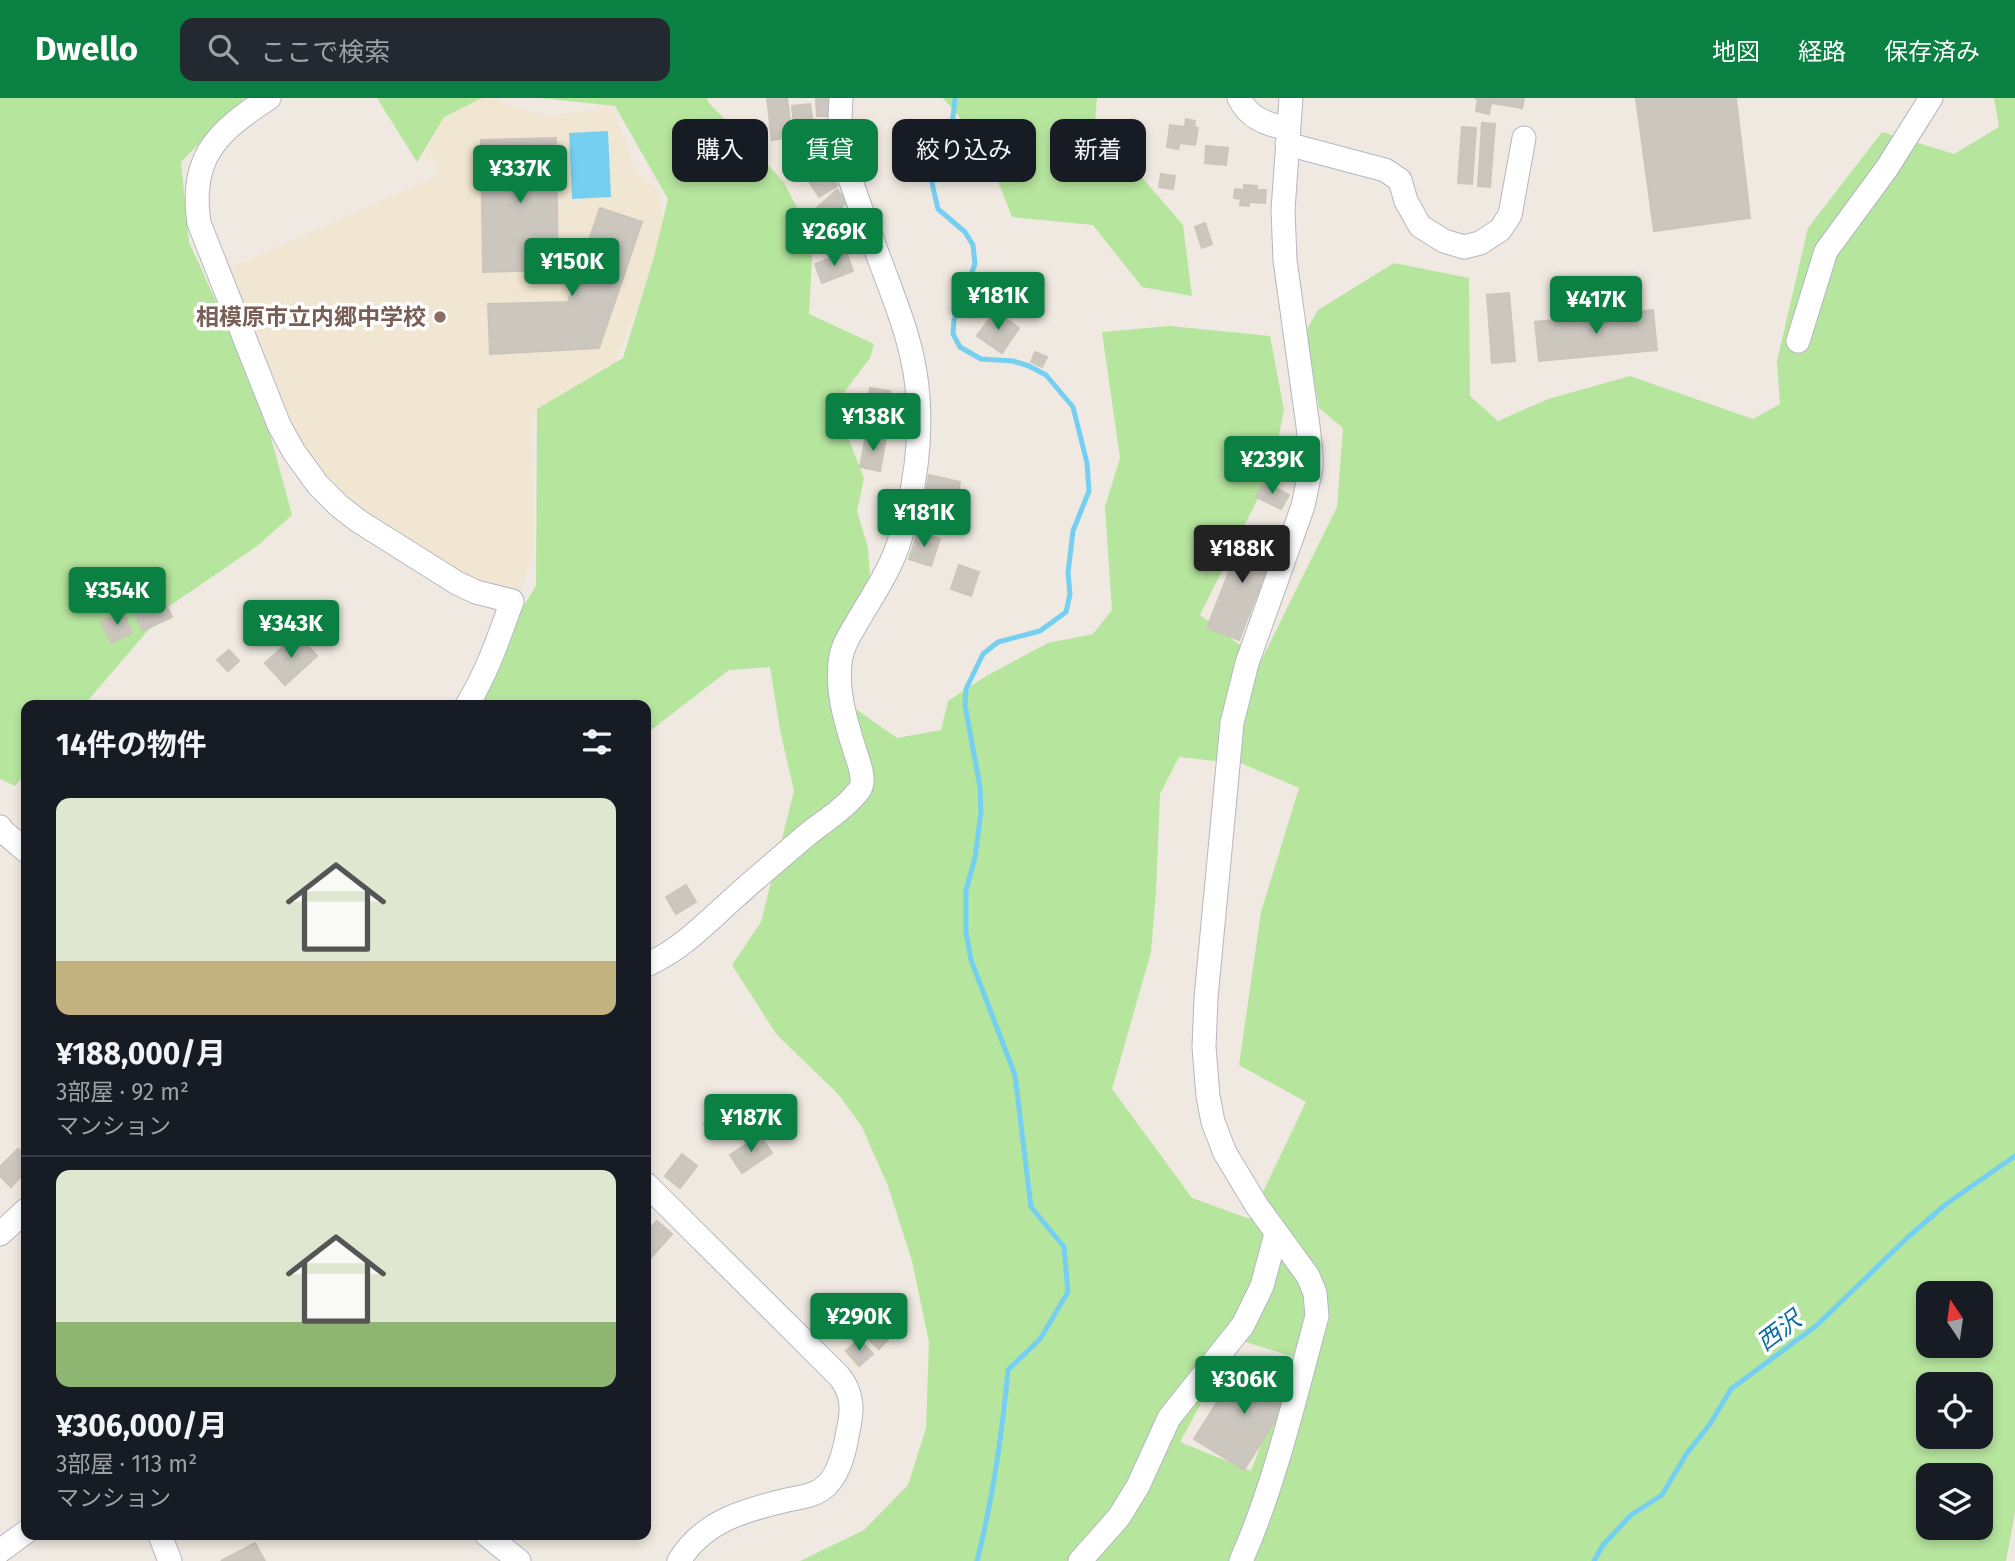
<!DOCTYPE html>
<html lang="ja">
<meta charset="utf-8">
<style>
body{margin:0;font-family:"Fira Sans","Noto Sans JP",sans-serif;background:#242831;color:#f1f3f6;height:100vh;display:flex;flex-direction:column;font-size:26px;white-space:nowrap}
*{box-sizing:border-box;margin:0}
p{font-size:23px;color:#9ea1a6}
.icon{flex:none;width:38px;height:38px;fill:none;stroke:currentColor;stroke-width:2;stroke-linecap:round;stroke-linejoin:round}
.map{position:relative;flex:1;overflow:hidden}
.side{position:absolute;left:21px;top:602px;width:630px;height:840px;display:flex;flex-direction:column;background:#171b24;border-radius:14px;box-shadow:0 4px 10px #0003}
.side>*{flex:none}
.top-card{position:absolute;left:672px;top:21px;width:665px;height:63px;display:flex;gap:14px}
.needle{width:46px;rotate:347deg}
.fabs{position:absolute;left:1916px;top:1183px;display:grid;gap:14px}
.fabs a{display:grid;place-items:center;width:77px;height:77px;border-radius:14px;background:#171b24;box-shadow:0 4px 10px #0003;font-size:35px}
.price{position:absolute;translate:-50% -60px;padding:0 16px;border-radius:7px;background:#0b8043;color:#fff;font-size:23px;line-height:46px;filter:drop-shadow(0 2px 4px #0008)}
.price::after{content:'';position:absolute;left:50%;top:42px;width:21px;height:16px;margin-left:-10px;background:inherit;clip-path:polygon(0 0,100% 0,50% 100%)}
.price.current{background:#222;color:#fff}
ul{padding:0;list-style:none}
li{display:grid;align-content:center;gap:14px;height:371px;padding:0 35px}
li+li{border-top:2px solid #363941}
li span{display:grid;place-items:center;height:217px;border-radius:14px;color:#555}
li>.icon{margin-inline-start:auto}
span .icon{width:126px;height:126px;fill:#fffc;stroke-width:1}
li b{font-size:30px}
h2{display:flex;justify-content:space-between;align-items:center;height:84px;padding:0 35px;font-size:30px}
.pill{padding:0 24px;border-radius:14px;background:#171b24;box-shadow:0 4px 10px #0003;font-size:24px;line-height:63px}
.pill.current{background:#0b8043;color:#fff}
header{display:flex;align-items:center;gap:42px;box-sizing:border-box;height:98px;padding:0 35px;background:#0b8043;color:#fff}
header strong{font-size:33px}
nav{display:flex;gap:38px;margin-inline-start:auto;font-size:24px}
.search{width:490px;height:63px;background:#242831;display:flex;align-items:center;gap:18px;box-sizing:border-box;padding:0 24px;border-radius:14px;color:#9ea1a6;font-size:26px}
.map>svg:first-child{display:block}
.education{fill:#f0e6d1}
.green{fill:#b6e59e;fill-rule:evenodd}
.water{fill:#75cff0}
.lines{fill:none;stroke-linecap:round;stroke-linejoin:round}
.stream{stroke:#75cff0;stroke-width:5}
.building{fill:#cbc7bf;stroke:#cbc5ba;stroke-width:2}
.minor-casing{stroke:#b4b7c1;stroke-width:25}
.minor{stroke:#fff;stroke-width:23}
.education-dot{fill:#8d6e63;stroke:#fff;stroke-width:2.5}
.labels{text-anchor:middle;stroke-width:7;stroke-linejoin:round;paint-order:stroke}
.education-label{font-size:23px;font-weight:bold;fill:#785e54;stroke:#fff;text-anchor:end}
.water-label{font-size:24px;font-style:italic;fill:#0d6fa3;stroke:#fff}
</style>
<header>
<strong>Dwello</strong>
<div class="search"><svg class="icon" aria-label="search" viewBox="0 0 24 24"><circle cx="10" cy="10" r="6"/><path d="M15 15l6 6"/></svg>ここで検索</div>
<nav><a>地図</a><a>経路</a><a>保存済み</a></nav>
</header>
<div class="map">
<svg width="2015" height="1463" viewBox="0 0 2015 1463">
<rect width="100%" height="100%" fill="#efe9e1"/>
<polygon class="education" points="473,0 497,0 501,5 548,18 613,9 635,72 656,90 667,135 615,266 587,294 531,318 534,450 519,501 480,487 354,416 304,352 226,172 437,78 436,63 424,59 440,23"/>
<g class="green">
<polygon points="0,0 245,0 181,64 189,144 261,303 292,417 257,448 168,509 84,607 26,607 26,675 15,688 0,681"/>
<polygon points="377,0 482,0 444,19 417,64"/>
<path d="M540,0H707L709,5L783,83L813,140L809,216L874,246L870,260L835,306L864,380L857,413L868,450L870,480L852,562L847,605L897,640L941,632L948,603L986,578L1048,545L1093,536L1112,512L1105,409L1120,360L1102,234L1170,228L1270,238L1284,312L1272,372L1200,517L1261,563L1337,409L1343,330L1319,310L1306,233L1318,212L1394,165L1469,180L1470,298L1498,323L1548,301L1630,278L1753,321L1780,306L1777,263L1808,130L1882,34L1954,56L1999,29L1994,0H2015V1414L2006,1463H800L864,1432L908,1387L926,1330L929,1244L912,1163L888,1088L861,1027L838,996L777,937L732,867L761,824L794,693L780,632L770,569L729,572L646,636V607H462L536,488L537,311L623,260L654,159L668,101L615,8ZM1179,659L1243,666L1299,690L1261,814L1239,967L1306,1004L1250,1121L1192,1100L1112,991L1151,854L1156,794L1160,696ZM1928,1195H1981V1248H1928ZM1236,1241L1294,1259L1251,1373L1180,1344ZM1928,1286H1981V1339H1928ZM1928,1377H1981V1430H1928Z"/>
<polygon points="943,0 1097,0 1095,25 1183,127 1192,198 1142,189 1093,127 1012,119 983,46"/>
</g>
<polygon class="water" points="608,33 611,99 572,101 569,35"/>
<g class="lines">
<g class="stream">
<path d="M955,0L952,29L937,66L932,85L938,111L965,134L973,147L975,166L954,222L953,236L960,249L981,261L1013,263L1029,268L1046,277L1073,309L1087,365L1089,393L1073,433L1068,475L1070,496L1066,514L1040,533L998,544L983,556L966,591L965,607L980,689L981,714L975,760L966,792V834L971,862L1015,977L1031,1109L1064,1149L1068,1194L1040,1241L1008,1272C1002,1337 993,1400 977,1463"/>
<polyline points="1594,1463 1603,1447 1631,1417 1662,1397 1687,1355 1710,1326 1731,1291 1816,1228 1907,1140 1946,1106 2015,1058"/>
</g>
</g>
<g class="building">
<polygon points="767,0 787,0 792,39 772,42"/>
<polygon points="816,0 829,0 829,18 817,18"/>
<polygon points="1475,0 1524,0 1522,10 1491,5 1489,16 1476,13 1478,1"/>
<polygon points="1636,0 1736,0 1750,120 1654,133"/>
<polygon points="810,6 814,34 795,36 792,8"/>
<polygon points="1186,21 1195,23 1194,29 1198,30 1195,47 1180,45 1178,51 1167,49 1170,27 1185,29"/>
<polygon points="1482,25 1495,26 1490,89 1478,88"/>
<polygon points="1462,29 1476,30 1472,86 1458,85"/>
<polygon points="556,40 558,172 483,174 481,42"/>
<polygon points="1206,48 1228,50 1226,67 1205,65"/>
<polygon points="826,71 837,88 819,99 808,82"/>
<polygon points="1161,76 1175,78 1173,91 1159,89"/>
<polygon points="1244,87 1257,88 1256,92 1266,92 1265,105 1249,104 1249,108 1240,107 1241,101 1234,100 1235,91 1244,92"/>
<polygon points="837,92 847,104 822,126 812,114"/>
<polygon points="600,110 642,124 599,250 490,256 488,206 568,204"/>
<polygon points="1205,125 1212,146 1202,150 1195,129"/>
<polygon points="846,154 853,173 822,185 815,166"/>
<polygon points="1509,195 1515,263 1492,265 1487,197"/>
<polygon points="1653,212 1657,252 1539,263 1535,224"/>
<polygon points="995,213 1019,230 1002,255 977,238"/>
<polygon points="1035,254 1047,259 1042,269 1031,264"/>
<polygon points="870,290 890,293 884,333 864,329"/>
<polygon points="866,337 886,340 880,373 860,369"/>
<polygon points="929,377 960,384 956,406 925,399"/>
<polygon points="1264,384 1289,397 1281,411 1256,399"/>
<polygon points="1246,431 1278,443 1239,542 1207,530"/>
<polygon points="918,434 940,441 931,468 909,461"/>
<polygon points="959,467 979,474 971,498 951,491"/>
<polygon points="163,501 172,519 142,533 134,514"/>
<polygon points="123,514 132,535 111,545 101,524"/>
<polygon points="297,536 317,558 285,587 265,565"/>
<polygon points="229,552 239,563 228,573 217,562"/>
<polygon points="686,787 696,804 676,816 666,799"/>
<polygon points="735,1003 746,1018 716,1041 704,1026"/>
<polygon points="760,1037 772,1055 742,1075 730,1057"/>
<polygon points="18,1051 26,1059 26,1073 11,1089 0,1078 0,1069"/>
<polygon points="682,1056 697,1068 680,1090 665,1078"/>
<polygon points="657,1123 672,1136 648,1163 646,1161 646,1135"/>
<polygon points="897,1208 907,1221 892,1233 882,1220"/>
<polygon points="874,1224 890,1239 879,1251 863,1236"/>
<polygon points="859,1241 873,1256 859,1268 846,1253"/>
<polygon points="1243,1263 1293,1294 1244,1372 1194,1341"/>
<polygon points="255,1445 265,1463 221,1463"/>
</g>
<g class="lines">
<defs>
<g id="minor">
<path d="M269,0C218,33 189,59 199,125L279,327L294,354L318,387L339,408L360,424L457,485L476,494L512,503C499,539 487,575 467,607"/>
<path d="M1239,0C1249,21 1267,26 1288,31"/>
<polyline points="1287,46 1385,72 1400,82 1406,103 1420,128 1444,143 1464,149 1480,145 1500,132 1510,117 1524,40"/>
<polyline points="1798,243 1826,153 1887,70 1931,0"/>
<polyline points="0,729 5,735 26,753"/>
<path d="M646,867C680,853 707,824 734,800C756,780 779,761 802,741C819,726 840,715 855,697C859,693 862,689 862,684C863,673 858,663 855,653C846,625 835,589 841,559C843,546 852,533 859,521C874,495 891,471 900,441C916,388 924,329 915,274C909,237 895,203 882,168C868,131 855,95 842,58L839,40L841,0"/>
<path d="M646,1086L839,1278C853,1295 853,1312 848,1333C845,1351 840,1374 827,1387C816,1398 801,1399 787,1402C745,1412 703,1423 679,1463"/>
<polyline points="0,1136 26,1112"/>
<polyline points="160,1437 170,1463"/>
<polyline points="487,1437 519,1463"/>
<polyline points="0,1453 26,1434"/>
<polyline points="1080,1463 1119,1419 1138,1388 1169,1320 1243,1227 1262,1188 1276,1136"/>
<path d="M1241,1463C1275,1386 1295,1299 1317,1218L1315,1195L1308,1178L1257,1108L1225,1055L1213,1024L1208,998L1204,949L1206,900L1232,625L1247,565L1303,408L1311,369V356L1308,328L1285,162L1283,112L1291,0"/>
</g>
</defs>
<use href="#minor" class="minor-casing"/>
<use href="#minor" class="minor"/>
</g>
<circle class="education-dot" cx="440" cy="219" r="7"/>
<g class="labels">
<g class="education-label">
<text x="426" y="227">相模原市立内郷中学校</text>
</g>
<g class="water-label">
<text transform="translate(1779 1233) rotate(-37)" y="8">西沢</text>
</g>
</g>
</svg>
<div class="fabs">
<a><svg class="needle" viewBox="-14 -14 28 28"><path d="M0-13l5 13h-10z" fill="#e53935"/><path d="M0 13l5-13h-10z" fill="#9ea1a6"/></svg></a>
<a><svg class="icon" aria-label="locate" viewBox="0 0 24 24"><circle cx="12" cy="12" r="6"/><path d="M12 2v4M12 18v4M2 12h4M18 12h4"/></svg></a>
<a><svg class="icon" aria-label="layers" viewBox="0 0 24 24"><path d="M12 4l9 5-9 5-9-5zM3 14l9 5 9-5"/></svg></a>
</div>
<b class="price" style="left:520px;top:107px">¥337K</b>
<b class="price" style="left:834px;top:170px">¥269K</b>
<b class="price" style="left:572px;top:200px">¥150K</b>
<b class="price" style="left:998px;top:234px">¥181K</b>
<b class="price" style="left:1596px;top:238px">¥417K</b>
<b class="price" style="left:873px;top:355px">¥138K</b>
<b class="price" style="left:1272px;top:398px">¥239K</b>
<b class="price" style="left:924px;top:451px">¥181K</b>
<b class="price current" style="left:1242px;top:487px">¥188K</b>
<b class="price" style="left:117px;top:529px">¥354K</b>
<b class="price" style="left:291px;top:562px">¥343K</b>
<b class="price" style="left:751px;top:1056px">¥187K</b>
<b class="price" style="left:859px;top:1255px">¥290K</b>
<b class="price" style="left:1244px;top:1318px">¥306K</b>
<div class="top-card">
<a class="pill">購入</a>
<a class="pill current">賃貸</a>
<a class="pill">絞り込み</a>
<a class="pill">新着</a>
</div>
<section class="side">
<h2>14件の物件<svg class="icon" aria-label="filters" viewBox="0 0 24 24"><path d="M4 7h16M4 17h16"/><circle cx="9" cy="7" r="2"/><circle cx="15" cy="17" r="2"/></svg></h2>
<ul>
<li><span style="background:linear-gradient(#dfe7d0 75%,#c2b280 0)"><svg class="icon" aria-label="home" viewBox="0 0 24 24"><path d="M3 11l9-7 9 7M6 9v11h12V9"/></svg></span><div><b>¥188,000/月</b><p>3部屋 · 92 m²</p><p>マンション</p></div></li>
<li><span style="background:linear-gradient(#dfe7d0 70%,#8fb573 0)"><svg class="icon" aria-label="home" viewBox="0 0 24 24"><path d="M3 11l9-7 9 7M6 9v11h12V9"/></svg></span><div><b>¥306,000/月</b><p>3部屋 · 113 m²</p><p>マンション</p></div></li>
</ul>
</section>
</div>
